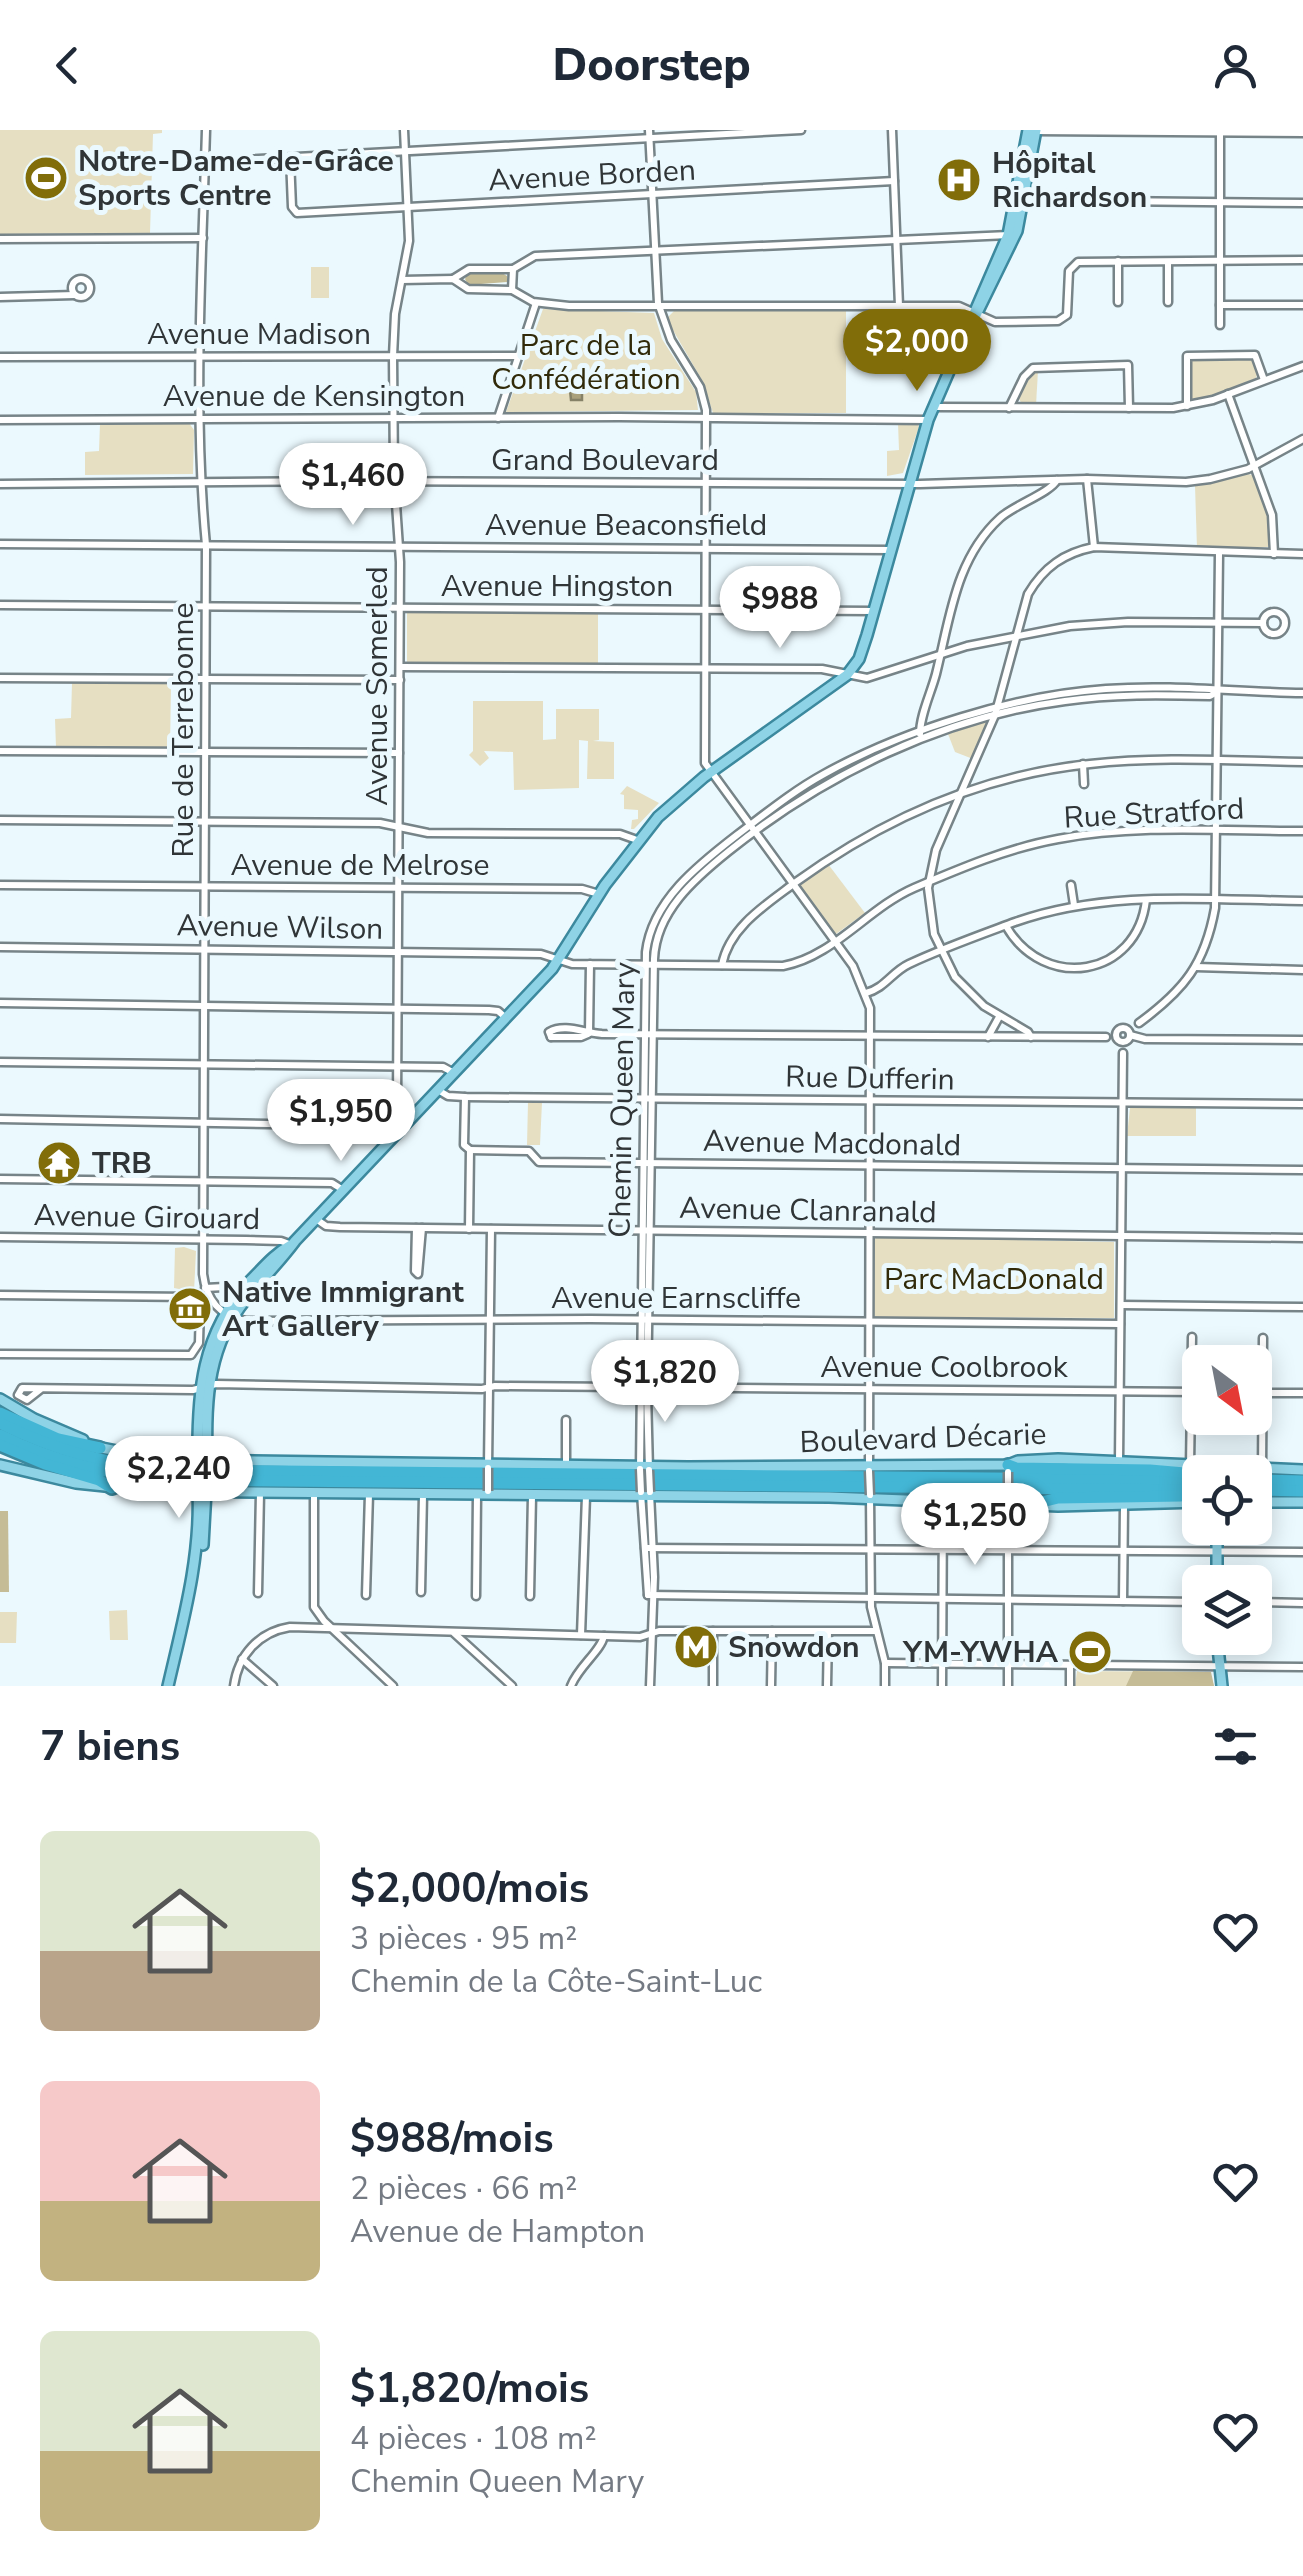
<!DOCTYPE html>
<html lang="fr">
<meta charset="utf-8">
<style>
body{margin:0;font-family:"Nunito Sans",sans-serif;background:#f6f6f7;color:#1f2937;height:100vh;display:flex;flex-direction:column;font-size:38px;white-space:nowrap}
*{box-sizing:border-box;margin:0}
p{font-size:32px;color:#747a83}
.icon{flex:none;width:55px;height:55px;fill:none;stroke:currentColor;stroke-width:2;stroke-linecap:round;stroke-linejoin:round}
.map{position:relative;height:1556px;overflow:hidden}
.details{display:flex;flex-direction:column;background:#fff;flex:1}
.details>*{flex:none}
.needle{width:65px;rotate:148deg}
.buttons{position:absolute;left:1182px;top:1215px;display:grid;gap:20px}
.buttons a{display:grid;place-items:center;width:90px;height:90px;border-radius:15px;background:#fff;box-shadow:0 5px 25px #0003;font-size:50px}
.price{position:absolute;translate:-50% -85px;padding:0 22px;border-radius:35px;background:#fff;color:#222;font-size:32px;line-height:65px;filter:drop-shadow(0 2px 5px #0008)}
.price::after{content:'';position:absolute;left:50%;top:60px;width:30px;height:22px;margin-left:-15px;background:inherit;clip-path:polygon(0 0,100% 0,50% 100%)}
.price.on{background:#816d09;color:#fff}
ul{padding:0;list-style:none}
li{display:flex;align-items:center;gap:30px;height:250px;padding:0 40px}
li span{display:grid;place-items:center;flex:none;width:280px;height:200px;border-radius:15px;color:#555}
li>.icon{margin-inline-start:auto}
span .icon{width:120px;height:120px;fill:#fffc;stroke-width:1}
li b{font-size:42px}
h2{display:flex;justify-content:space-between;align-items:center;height:120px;padding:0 40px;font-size:42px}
header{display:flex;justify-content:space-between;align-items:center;height:130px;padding:0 40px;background:#fff;font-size:45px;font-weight:800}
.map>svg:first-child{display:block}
.green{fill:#e6dfc2}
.forest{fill:#c5bc96}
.water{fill:#aaa17c;stroke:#858167;stroke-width:2.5}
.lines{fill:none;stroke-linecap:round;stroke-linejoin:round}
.minor-casing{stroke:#778488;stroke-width:11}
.major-casing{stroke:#3c899e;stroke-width:14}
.highway-casing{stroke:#3c899e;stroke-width:16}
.minor{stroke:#fff;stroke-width:6}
.major{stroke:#8ed3e6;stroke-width:9}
.highway{stroke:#43b6d5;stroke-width:11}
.minor-bridge-casing{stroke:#778488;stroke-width:11;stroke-linecap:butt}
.major-bridge-casing{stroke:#3c899e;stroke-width:14;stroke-linecap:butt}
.minor-bridge{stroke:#fff;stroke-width:6}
.major-bridge{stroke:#8ed3e6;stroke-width:9}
.labels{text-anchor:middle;stroke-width:10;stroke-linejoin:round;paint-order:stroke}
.poi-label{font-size:30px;font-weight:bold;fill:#303537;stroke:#ebf9fe;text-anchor:start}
.street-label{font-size:30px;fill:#303537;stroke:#ebf9fe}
.park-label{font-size:30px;fill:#312a09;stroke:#ebf9fe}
</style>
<header><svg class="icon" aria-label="back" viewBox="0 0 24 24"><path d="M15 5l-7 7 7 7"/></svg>Doorstep<svg class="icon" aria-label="person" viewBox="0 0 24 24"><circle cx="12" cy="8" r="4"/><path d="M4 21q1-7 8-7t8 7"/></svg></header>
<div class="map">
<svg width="1303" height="1556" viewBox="0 0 1303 1556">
<rect width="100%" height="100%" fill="#ebf9fe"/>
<g class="green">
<polygon points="0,0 162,0 162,3 153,4 150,103 0,104"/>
<rect x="311" y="137" width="18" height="31"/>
<polygon points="543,179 654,183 662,209 696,262 698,280 506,282"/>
<polygon points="674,181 846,181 846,283 713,283 703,252 670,195 668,187"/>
<polygon points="1255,225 1258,242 1256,248 1187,276 1187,226"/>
<polygon points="1038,241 1036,275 1022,274 1019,269 1029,248"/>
<polygon points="917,292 919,297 903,343 887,346 887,321 899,320 898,293"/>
<polygon points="189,293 194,300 193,344 85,345 85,322 99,321 100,294"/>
<polygon points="1247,344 1253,345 1269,390 1268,417 1197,418 1195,356"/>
<polygon points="407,482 598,483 598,533 407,532"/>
<polygon points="72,553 171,554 170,618 56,617 55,589 71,588"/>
<polygon points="473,571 543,571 543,610 556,609 556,579 599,579 599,610 593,611 614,612 614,649 587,649 588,611 579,610 579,658 514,660 513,622 484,621 489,628 480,636 469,625 473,621"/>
<polygon points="985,592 988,593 973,629 955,622 948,604"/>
<polygon points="627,656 659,673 634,699 631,699 632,690 638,689 638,680 624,679 624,665 620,664"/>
<polygon points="828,734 865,783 836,804 800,755"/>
<polygon points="528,972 542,972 540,1015 527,1015"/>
<polygon points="1130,978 1196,978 1196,1006 1127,1006"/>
<polygon points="878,1107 1114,1112 1114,1188 876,1187 872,1183 873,1110"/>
<polygon points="184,1117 196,1121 194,1162 174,1158 175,1118"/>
<polygon points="127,1480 128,1510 110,1510 109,1481"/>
<polygon points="0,1482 17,1482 16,1513 0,1513"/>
<polygon points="1077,1541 1210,1542 1214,1556 1075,1556"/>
</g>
<g class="forest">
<polygon points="468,143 502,143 507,146 507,152 468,155 465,149"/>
<polygon points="0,1381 8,1381 9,1462 0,1462"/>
<polygon points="1133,1541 1211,1542 1214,1556 1126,1556"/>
</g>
<polygon class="water" points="545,249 582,249 582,270 571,270 570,260 545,260"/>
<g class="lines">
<defs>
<g id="minor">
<path d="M206,0C202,138 193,278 206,415L203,1144C206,1169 220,1187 246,1191L590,1189L1120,1194"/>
<polyline points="404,0 409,111 395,184 393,226 394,345 400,432 397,975 410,990"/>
<polyline points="649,0 658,173 671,210 700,257 706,280 705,633 853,836 870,878 869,1340"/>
<polyline points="892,0 899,176"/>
<polyline points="1034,1 1303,3"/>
<polyline points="1220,1 1220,195"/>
<polyline points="290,28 292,77 297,83 894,51"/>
<polyline points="205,32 801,0"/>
<polyline points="1019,70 1303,73"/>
<polyline points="0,109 203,108"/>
<polyline points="1118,131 1118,172"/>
<polyline points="1168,132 1168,172"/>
<polyline points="453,149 469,139 513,139 535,126 1009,105"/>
<circle cx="81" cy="158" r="9"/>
<polyline points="402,150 453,149 468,159 512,160 533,172 569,176 959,176 995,192 1058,191 1067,185 1069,141 1078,132 1303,130"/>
<polyline points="512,160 513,139"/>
<polyline points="0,167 75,165"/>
<polyline points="1220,175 1303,175"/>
<polyline points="0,227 517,226"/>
<polyline points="1228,264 1272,385 1274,424"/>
<polyline points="1187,276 1187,226 1255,225 1264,250"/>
<polyline points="934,277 1173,278 1213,270 1303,236"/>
<polyline points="1009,278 1024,247 1033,238 1128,235 1129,278"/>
<polyline points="498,288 536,173"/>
<polyline points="0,290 619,287 928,290"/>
<polyline points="1087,349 1094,417"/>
<polyline points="0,354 350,351 920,354 1087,349 1186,352 1210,349 1248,339 1303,309"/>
<polyline points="0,414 891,420"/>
<polyline points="0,475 873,481"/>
<circle cx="1274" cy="493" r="11"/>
<polyline points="400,537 822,539 867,548 967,516 1070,496 1128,492 1263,493"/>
<polyline points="0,548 400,550"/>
<path d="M920,604C920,585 931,563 936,544C950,489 955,429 1000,388C1014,375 1050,363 1057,350"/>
<polyline points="0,621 399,623"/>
<polyline points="1083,634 1084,654"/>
<polyline points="0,690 380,693 428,703 620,704 637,710"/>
<polyline points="0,755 582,759 599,764"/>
<polyline points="1071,755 1074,775"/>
<path d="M1006,796C1044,862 1137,848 1146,770"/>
<path d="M0,817L541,824L572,834L783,836C833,827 868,778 914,758C961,738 1008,718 1058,709C1138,694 1222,701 1303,701"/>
<path d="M722,835C729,797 767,774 796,752C883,689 982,645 1090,634C1160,626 1233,631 1303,632"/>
<polyline points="1196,837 1303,840"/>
<path d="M866,863C885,858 892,842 909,834C943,818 980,805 1015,792C1107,759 1208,770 1303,771"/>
<polyline points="0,873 489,880 498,881 506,888"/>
<path d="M1139,893C1184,860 1205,834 1215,778L1219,424"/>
<circle cx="1123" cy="905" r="7"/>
<polyline points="589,903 590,834"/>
<polyline points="1130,905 1145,909 1303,910"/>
<path d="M551,907L549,902C565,893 584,903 602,904L1106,907"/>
<polyline points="551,907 581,907 588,904"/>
<polyline points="988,907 999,887"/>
<path d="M1031,907L1028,902L984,876L955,847L934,804L928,758L936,720L995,585L1028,464C1044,437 1064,423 1094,417L1303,424"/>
<polyline points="0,932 443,937 454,943"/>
<polyline points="438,960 448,966 465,967 1303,974"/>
<polyline points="465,967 464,1015 470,1020 469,1099"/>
<polyline points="0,989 382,996 394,1007"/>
<polyline points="470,1020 529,1021 539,1032 1303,1040"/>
<polyline points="0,1049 332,1053 343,1060"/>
<polyline points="316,1089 326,1096 340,1097 1303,1108"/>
<polyline points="416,1098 415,1141 418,1144 422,1098"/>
<polyline points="0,1107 246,1110 281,1111 292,1115"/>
<polyline points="205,1158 244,1156"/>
<polyline points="0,1165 192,1167 200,1176 199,1213 191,1225 0,1224"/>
<polyline points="1121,1175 1303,1177"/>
<polyline points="41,1259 27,1270 18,1265 22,1258 193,1260 216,1254 482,1259 495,1256 1200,1262"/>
<polyline points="1255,1263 1303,1263"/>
<polyline points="566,1290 566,1335"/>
<polyline points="1119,1331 1123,923"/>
<polyline points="1190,1335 1192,1207"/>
<polyline points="488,1336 491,1099"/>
<path d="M640,1338L646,822C652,771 698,735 737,705C765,684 793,661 824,644C903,600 1016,565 1106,559C1172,554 1237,562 1303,563"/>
<polyline points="1262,1339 1263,1208"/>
<path d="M649,1340L647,1263L654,829C656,782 694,749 729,721C825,644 943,587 1065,571C1113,564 1161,565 1210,566L1217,562"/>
<polyline points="314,1363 314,1477 324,1491 393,1556"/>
<polyline points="641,1363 648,1465"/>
<polyline points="650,1363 654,1447 650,1556"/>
<polyline points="870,1366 871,1477 885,1533 885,1556"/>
<polyline points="645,1418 1303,1422"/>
<polyline points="421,1462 423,1365"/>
<polyline points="258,1463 260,1363"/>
<polyline points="366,1465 369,1364"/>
<polyline points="648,1465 1200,1472"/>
<polyline points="476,1466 477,1365"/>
<polyline points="530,1466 532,1366"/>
<polyline points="1123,1471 1124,1376"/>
<polyline points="1255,1472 1303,1473"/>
<polyline points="454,1503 512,1556"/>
<polyline points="581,1505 586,1366"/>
<polyline points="242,1529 273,1556"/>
<polyline points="885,1533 1303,1537"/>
<polyline points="1070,1535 1070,1556"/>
<path d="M234,1556C238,1525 259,1502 290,1497L640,1507L659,1501H876"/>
<path d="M571,1556C578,1537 601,1521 604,1506"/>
<polyline points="713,1556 713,1501"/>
<polyline points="771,1556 772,1501"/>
<polyline points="827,1556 828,1502"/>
<polyline points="942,1556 943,1371"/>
<polyline points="1008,1556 1008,1371"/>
</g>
<g id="major">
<polyline points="976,185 1017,101 1036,0"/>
<polyline points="0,1269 34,1289 83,1310"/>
<polyline points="97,1317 142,1326 190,1330 688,1337 1008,1335 1018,1331 1058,1329 1303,1340"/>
<path d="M198,1332C197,1264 201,1203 250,1151C263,1138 274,1124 291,1115"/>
<polyline points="0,1335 76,1353 153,1361 829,1367 1058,1376 1200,1372"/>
<path d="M207,1335C206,1279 205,1225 240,1177C257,1154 278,1134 295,1111L552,839L605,755L658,687L704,647L847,545L859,529L867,505L928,290L1008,105L1028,0"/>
<polyline points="1255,1372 1303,1372"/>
<polyline points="203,1415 206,1361"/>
<polyline points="1217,1452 1217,1398"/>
<polyline points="1217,1508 1222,1556"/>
<path d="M168,1556C183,1491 201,1427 198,1361"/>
</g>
<g id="highway">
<polyline points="0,1283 58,1309 100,1318"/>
<path d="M0,1293C53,1320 109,1335 168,1340L1200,1350"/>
<path d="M0,1305C54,1332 112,1346 172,1350L1200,1360"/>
<polyline points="0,1315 45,1334 99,1350 112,1358"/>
<polyline points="1008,1335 1016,1338 1150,1340 1196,1344"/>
<polyline points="1255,1350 1303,1351"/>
<polyline points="1255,1360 1303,1361"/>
<polyline points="1034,1374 1058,1368 1181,1366"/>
</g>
</defs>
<use href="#minor" class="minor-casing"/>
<use href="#major" class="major-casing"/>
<use href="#highway" class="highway-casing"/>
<use href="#minor" class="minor"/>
<use href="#major" class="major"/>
<use href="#highway" class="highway"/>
<defs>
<g id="minor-bridge">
<polyline points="640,1339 641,1362"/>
<polyline points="649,1340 650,1362"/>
<polyline points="869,1341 870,1365"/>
<polyline points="488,1361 488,1338"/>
<polyline points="1008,1365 1008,1342"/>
</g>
<g id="major-bridge">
<polyline points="198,1358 198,1335"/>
<polyline points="206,1358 207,1335"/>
</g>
</defs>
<use href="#minor-bridge" class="minor-bridge-casing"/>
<use href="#major-bridge" class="major-bridge-casing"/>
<use href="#minor-bridge" class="minor-bridge"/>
<use href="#major-bridge" class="major-bridge"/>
</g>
<defs>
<symbol id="stadium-disc" viewBox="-11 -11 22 22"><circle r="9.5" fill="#816d09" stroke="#ebf9fe"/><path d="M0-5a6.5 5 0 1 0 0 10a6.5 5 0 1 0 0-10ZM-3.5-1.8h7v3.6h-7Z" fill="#fff"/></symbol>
<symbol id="hospital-disc" viewBox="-11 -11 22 22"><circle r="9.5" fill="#816d09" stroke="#ebf9fe"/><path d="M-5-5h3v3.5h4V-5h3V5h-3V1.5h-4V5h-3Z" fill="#fff"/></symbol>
<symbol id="temple-disc" viewBox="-11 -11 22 22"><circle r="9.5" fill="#816d09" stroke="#ebf9fe"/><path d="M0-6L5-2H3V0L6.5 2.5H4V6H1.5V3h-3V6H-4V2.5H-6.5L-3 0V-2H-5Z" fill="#fff"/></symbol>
<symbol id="museum-disc" viewBox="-11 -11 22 22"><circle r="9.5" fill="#816d09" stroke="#ebf9fe"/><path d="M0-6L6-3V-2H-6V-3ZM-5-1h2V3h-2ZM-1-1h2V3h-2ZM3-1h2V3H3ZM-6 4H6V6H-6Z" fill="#fff"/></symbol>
<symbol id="metro-disc" viewBox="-11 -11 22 22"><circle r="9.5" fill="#816d09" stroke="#ebf9fe"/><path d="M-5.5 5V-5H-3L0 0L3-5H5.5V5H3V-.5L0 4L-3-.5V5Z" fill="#fff"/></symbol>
</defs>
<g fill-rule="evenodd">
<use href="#stadium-disc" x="21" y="23" width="50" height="50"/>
<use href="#hospital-disc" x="934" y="25" width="50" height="50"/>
<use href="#temple-disc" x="34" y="1008" width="50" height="50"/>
<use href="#museum-disc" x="165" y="1154" width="50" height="50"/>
<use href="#metro-disc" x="671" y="1492" width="50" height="50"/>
<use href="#stadium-disc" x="1065" y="1497" width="50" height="50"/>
</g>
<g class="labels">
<g class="poi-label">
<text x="78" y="41">Notre-Dame-de-Grâce<tspan x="78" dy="34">Sports Centre</tspan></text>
<text x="992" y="43">Hôpital<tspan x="992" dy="34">Richardson</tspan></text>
<text x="92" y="1043">TRB</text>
<text x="222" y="1172">Native Immigrant<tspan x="222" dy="34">Art Gallery</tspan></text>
<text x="728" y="1527">Snowdon</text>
<text x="1058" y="1532" text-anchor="end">YM-YWHA</text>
</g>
<g class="street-label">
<text transform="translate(592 45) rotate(-3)" y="10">Avenue Borden</text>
<text x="259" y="214">Avenue Madison</text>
<text x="314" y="276">Avenue de Kensington</text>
<text x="605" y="340">Grand Boulevard</text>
<text x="626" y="405">Avenue Beaconsfield</text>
<text x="557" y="466">Avenue Hingston</text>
<text transform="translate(377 556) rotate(-90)" y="10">Avenue Somerled</text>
<text transform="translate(183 600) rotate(-90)" y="10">Rue de Terrebonne</text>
<text transform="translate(1154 683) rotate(-3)" y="10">Rue Stratford</text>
<text x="360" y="745">Avenue de Melrose</text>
<text transform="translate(280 797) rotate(1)" y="10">Avenue Wilson</text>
<text transform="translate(870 948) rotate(1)" y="10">Rue Dufferin</text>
<text transform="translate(622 970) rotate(-89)" y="10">Chemin Queen Mary</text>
<text transform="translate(832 1013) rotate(1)" y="10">Avenue Macdonald</text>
<text transform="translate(808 1080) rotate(1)" y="10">Avenue Clanranald</text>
<text transform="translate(147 1087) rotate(1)" y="10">Avenue Girouard</text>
<text x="676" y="1178">Avenue Earnscliffe</text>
<text x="944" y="1247">Avenue Coolbrook</text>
<text transform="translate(923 1308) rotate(-2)" y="10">Boulevard Décarie</text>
</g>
<g class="park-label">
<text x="586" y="225">Parc de la<tspan x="586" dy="34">Confédération</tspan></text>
<text x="994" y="1159">Parc MacDonald</text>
</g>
</g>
</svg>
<div class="buttons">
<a><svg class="needle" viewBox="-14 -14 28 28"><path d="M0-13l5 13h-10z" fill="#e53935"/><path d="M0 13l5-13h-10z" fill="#747a83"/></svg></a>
<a><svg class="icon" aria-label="locate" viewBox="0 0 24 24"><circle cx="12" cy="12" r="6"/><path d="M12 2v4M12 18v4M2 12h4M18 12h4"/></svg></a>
<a><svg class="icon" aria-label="layers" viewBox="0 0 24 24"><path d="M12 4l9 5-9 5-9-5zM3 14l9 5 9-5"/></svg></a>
</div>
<b class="price on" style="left:917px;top:264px">$2,000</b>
<b class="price" style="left:353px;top:398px">$1,460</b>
<b class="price" style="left:780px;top:521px">$988</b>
<b class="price" style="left:341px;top:1034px">$1,950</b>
<b class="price" style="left:665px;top:1295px">$1,820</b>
<b class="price" style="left:179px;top:1391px">$2,240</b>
<b class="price" style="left:975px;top:1438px">$1,250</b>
</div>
<section class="details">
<h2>7 biens<svg class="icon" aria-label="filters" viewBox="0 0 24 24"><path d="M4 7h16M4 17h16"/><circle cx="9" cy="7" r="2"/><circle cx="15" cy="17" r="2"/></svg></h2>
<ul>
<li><span style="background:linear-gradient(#dfe7d0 60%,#b9a48a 0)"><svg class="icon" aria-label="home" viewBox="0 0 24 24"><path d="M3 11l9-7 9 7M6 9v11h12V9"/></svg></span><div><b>$2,000/mois</b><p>3 pièces · 95 m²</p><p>Chemin de la Côte-Saint-Luc</p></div><svg class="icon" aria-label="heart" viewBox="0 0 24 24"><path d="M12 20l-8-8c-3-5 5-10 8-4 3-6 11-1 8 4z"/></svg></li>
<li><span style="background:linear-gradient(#f6c9c9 60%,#c2b280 0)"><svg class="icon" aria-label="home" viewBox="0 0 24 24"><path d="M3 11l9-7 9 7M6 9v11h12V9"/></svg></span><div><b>$988/mois</b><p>2 pièces · 66 m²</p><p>Avenue de Hampton</p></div><svg class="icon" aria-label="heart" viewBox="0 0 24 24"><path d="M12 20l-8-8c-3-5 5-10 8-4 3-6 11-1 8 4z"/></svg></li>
<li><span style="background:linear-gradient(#dfe7d0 60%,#c2b280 0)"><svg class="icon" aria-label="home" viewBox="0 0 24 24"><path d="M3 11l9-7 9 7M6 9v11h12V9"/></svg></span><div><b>$1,820/mois</b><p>4 pièces · 108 m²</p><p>Chemin Queen Mary</p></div><svg class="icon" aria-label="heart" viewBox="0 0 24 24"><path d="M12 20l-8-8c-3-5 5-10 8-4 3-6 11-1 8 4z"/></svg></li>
</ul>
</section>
